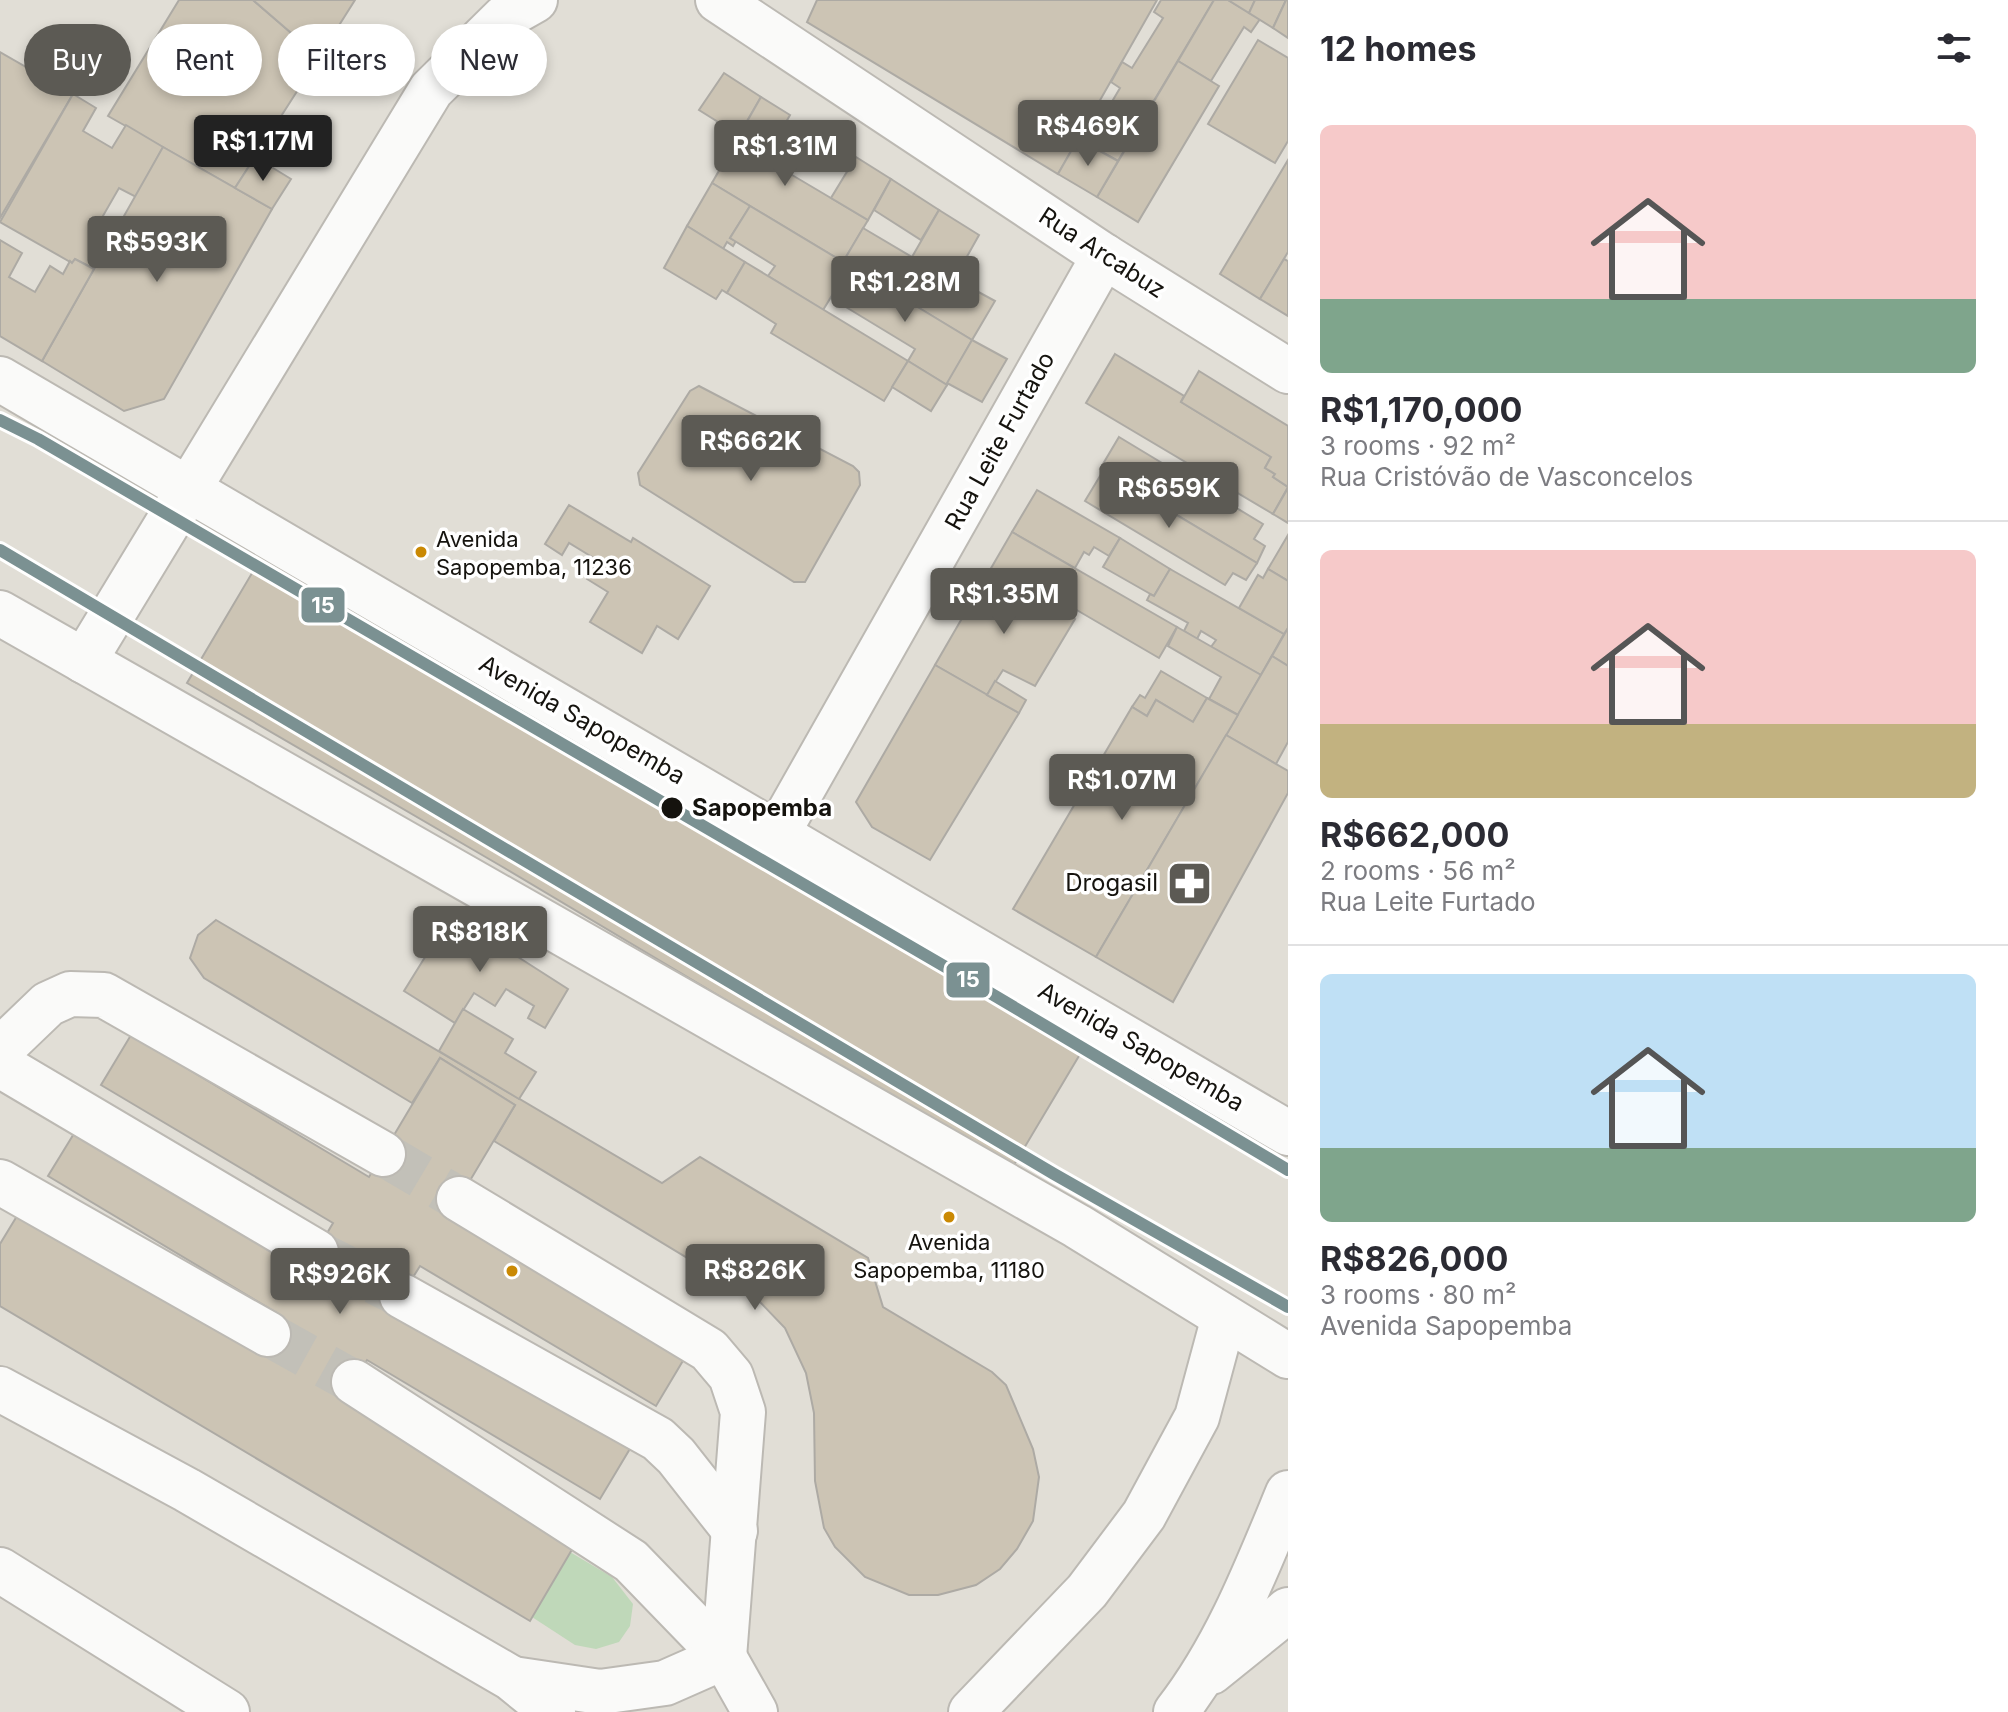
<!DOCTYPE html>
<meta charset="utf-8">
<style>
body{margin:0;font-family:Inter,sans-serif;background:#f7f7f7;color:#2b2b33;height:100vh;display:flex;flex-direction:column;font-size:30px;white-space:nowrap}
*{box-sizing:border-box;margin:0}
p{font-size:26px;color:#7c7c81}
.icon{flex:none;width:44px;height:44px;fill:none;stroke:currentColor;stroke-width:2;stroke-linecap:round;stroke-linejoin:round}
.map{position:relative;flex:1;overflow:hidden}
.sheet{display:flex;flex-direction:column;background:#fff;width:720px}
.sheet>*{flex:none}
.hud{position:absolute;left:24px;top:24px;width:760px;height:72px;display:flex;gap:16px}
.price{position:absolute;translate:-50% -68px;padding:0 18px;border-radius:8px;background:#5c5a54;color:#fff;font-size:26px;line-height:52px;filter:drop-shadow(0 2px 4px #0008)}
.price::after{content:'';position:absolute;left:50%;top:48px;width:24px;height:18px;margin-left:-12px;background:inherit;clip-path:polygon(0 0,100% 0,50% 100%)}
.price.on{background:#222;color:#fff}
ul{padding:0;list-style:none}
li{display:grid;align-content:center;gap:16px;height:424px;padding:0 32px}
li+li{border-top:2px solid #e1e1e2}
li span{display:grid;place-items:center;height:248px;border-radius:12px;color:#555}
li>.icon{margin-inline-start:auto}
span .icon{width:144px;height:144px;fill:#fffc;stroke-width:1}
li b{font-size:34px}
h2{display:flex;justify-content:space-between;align-items:center;height:96px;padding:0 32px;font-size:34px}
.pill{padding:0 28px;border-radius:36px;background:#fff;box-shadow:0 4px 12px #0003;font-size:28px;line-height:72px}
.pill.on{background:#5c5a54;color:#fff}
main{display:flex;flex:1;min-height:0}
.map>svg:first-child{display:block}
.green{fill:#bfd8b9}
.building{fill:#ccc4b4;stroke:#adaaa4;stroke-width:2}
.lines{fill:none;stroke-linecap:round;stroke-linejoin:round}
.minor-tunnel{stroke:#c2c0b8;stroke-width:44;stroke-dasharray:44 22;stroke-linecap:butt}
.minor-casing{stroke:#bcb9b3;stroke-width:48}
.major-casing{stroke:#bcb9b3;stroke-width:48}
.minor{stroke:#fafaf9;stroke-width:44}
.major{stroke:#fafaf9;stroke-width:44}
.metro-1-casing{stroke:#fff;stroke-width:18}
.metro-1{stroke:#7b9192;stroke-width:12}
.bus-dot{fill:#ca8903;stroke:#fff;stroke-width:3}
.stop-dot{fill:#15130e;stroke:#fff;stroke-width:3}
.labels{text-anchor:middle;stroke-width:7;stroke-linejoin:round;paint-order:stroke}
.bus-label{font-size:22px;fill:#15130e;stroke:#fff;text-anchor:start}
.street-label{font-size:24px;fill:#15130e;stroke:#fff}
.stop-label{font-size:24px;font-weight:bold;fill:#15130e;stroke:#fff;text-anchor:start}
.poi-label{font-size:24px;fill:#15130e;stroke:#fff;text-anchor:end}
.line-badge{stroke:#fff;stroke-width:3}
.badge-label{font-size:22px;text-anchor:middle;font-weight:bold;fill:#fff}
</style>
<main>
<div class="map">
<svg width="1288" height="1712" viewBox="0 0 1288 1712">
<rect width="100%" height="100%" fill="#e1ded6"/>
<polygon class="green" points="570,1552 612,1577 633,1604 630,1626 619,1642 596,1649 575,1645 532,1617"/>
<g class="building">
<polygon points="179,0 253,0 319,57 235,188 108,116"/>
<polygon points="253,0 355,0 319,57"/>
<polygon points="817,0 1157,0 1058,174 807,22"/>
<polygon points="1161,0 1214,0 1118,161 1087,144 1120,88 1111,82 1122,62 1132,68 1163,18 1154,12"/>
<polygon points="1214,0 1228,0 1260,19 1251,32 1244,27 1211,81 1178,61"/>
<polygon points="1228,0 1255,0 1249,13"/>
<polygon points="1255,0 1286,0 1273,28 1249,13"/>
<polygon points="1286,0 1288,0 1288,38 1273,28"/>
<polygon points="1258,40 1288,58 1288,141 1275,163 1208,124"/>
<polygon points="0,52 73,94 0,218"/>
<polygon points="1178,61 1219,86 1138,222 1097,197"/>
<polygon points="724,73 761,97 739,135 699,110"/>
<polygon points="73,94 96,108 83,131 112,148 126,125 163,147 136,197 119,188 100,221 117,230 94,269 75,259 72,263 0,222"/>
<polygon points="761,97 790,115 765,159 868,220 843,262 712,183"/>
<polygon points="1078,139 1118,161 1097,197 1058,174"/>
<polygon points="163,147 272,209 164,399 124,411 42,361"/>
<polygon points="255,157 291,179 272,209 235,188"/>
<polygon points="856,157 891,179 868,220 831,198"/>
<polygon points="1288,160 1288,252 1260,299 1220,274"/>
<polygon points="891,179 939,210 921,240 874,210"/>
<polygon points="712,183 750,206 730,238 736,241 733,246 727,242 723,249 687,226"/>
<polygon points="750,206 850,266 823,310 768,276 775,266 730,238"/>
<polygon points="939,210 979,235 960,269 964,272 961,277 934,263 931,268 912,257"/>
<polygon points="687,226 745,262 727,293 722,290 716,299 664,268"/>
<polygon points="863,228 961,286 962,283 995,301 972,340 843,262"/>
<polygon points="0,240 22,253 9,277 35,292 50,266 63,274 70,261 72,263 75,259 94,269 42,361 0,336"/>
<polygon points="1284,259 1288,261 1288,316 1260,299"/>
<polygon points="745,262 908,361 884,401 771,333 776,324 727,293"/>
<polygon points="850,266 972,340 947,385 908,361 915,349 831,298"/>
<polygon points="972,340 1007,359 982,402 947,383"/>
<polygon points="1115,354 1184,396 1181,402 1271,457 1265,468 1275,474 1273,477 1288,487 1273,514 1086,403"/>
<polygon points="908,361 947,385 931,411 892,387"/>
<polygon points="1199,371 1288,426 1288,487 1273,477 1275,474 1265,468 1271,457 1181,402"/>
<polygon points="699,386 853,466 859,472 860,485 805,582 794,582 640,485 638,473 690,391"/>
<polygon points="1119,437 1263,524 1254,539 1265,546 1257,563 1100,469"/>
<polygon points="1103,471 1257,563 1246,580 1233,573 1225,585 1085,501"/>
<polygon points="1288,488 1288,523 1273,514"/>
<polygon points="1037,490 1120,538 1109,556 1094,547 1089,555 1084,552 1075,568 1012,532"/>
<polygon points="569,505 631,542 633,538 710,586 678,639 657,626 642,653 590,622 608,592 587,579 597,560 569,543 562,555 545,544"/>
<polygon points="1012,532 1177,627 1159,658 1051,595 1046,603 990,570"/>
<polygon points="1288,535 1288,581 1268,569"/>
<polygon points="1120,538 1170,569 1154,596 1103,567"/>
<polygon points="271,541 1095,1029 1011,1170 501,866 187,683"/>
<polygon points="1170,569 1284,634 1261,675 1211,647 1216,640 1201,631 1197,639 1184,631 1188,623 1147,600 1150,594 1154,596"/>
<polygon points="1268,569 1288,581 1288,628 1284,634 1239,608 1258,575 1263,578"/>
<polygon points="990,570 1075,619 1035,686 1003,670 987,695 935,665"/>
<polygon points="1177,627 1261,675 1238,715 1209,699 1221,677 1168,646"/>
<polygon points="1288,628 1288,666 1272,656"/>
<polygon points="1272,656 1288,666 1288,742 1276,764 1226,735"/>
<polygon points="935,665 1019,713 930,860 872,827 856,802"/>
<polygon points="1161,671 1207,698 1193,722 1156,700 1147,716 1132,707 1140,695 1145,698"/>
<polygon points="995,681 1026,700 1019,713 987,695"/>
<polygon points="1207,698 1238,715 1096,957 1013,909 1132,707 1147,716 1156,700 1193,722"/>
<polygon points="1226,735 1288,771 1288,793 1173,1002 1096,957"/>
<polygon points="453,912 510,946 507,950 568,989 545,1028 528,1018 534,1006 506,989 495,1006 474,993 455,1023 404,991"/>
<polygon points="216,920 662,1183 700,1157 868,1258 883,1307 992,1372 1006,1385 1033,1449 1039,1477 1033,1521 1017,1549 1000,1569 976,1585 938,1595 909,1595 865,1577 835,1547 824,1528 815,1481 814,1413 806,1373 785,1328 760,1302 494,1141 515,1105 440,1058 412,1103 204,978 190,958 198,935"/>
<polygon points="463,1009 513,1039 505,1053 536,1072 519,1099 439,1051"/>
<polygon points="131,1035 369,1177 440,1058 515,1105 459,1199 684,1359 656,1406 420,1266 395,1306 631,1447 600,1499 367,1360 343,1400 577,1541 530,1621 0,1306 0,1244 20,1211 257,1353 280,1315 48,1176 78,1127 316,1252 333,1223 101,1085"/>
</g>
<g class="lines">
<g class="minor-tunnel">
<polyline points="383,1154 459,1199"/>
<polyline points="316,1252 402,1296"/>
<polyline points="268,1334 354,1382"/>
</g>
<defs>
<g id="minor">
<polyline points="718,0 1104,256 1288,371"/>
<polyline points="84,661 431,90 505,17 535,0"/>
<polyline points="777,834 1104,256"/>
<polyline points="0,1050 48,1004 70,994 104,995 383,1154"/>
<polyline points="0,1065 316,1252"/>
<polyline points="0,1182 268,1334"/>
<polyline points="459,1199 709,1350 731,1376 743,1412 724,1657"/>
<polyline points="402,1296 658,1439 676,1456 735,1531"/>
<polyline points="354,1382 631,1561 724,1657 755,1712"/>
<polyline points="0,1389 187,1490 511,1678 553,1712"/>
<polyline points="0,1570 227,1712"/>
<polyline points="513,1679 600,1692 665,1683 724,1657"/>
</g>
<g id="major">
<polyline points="0,379 1288,1133"/>
<polyline points="0,613 1077,1226 1288,1356"/>
<polyline points="1211,1672 1288,1610"/>
<polyline points="971,1712 1087,1591 1144,1515 1197,1417 1224,1317"/>
<path d="M1176,1712C1226,1648 1257,1568 1288,1493"/>
</g>
</defs>
<use href="#minor" class="minor-casing"/>
<use href="#major" class="major-casing"/>
<use href="#minor" class="minor"/>
<use href="#major" class="major"/>
<defs>
<g id="metro-1">
<polyline points="0,420 38,439 980,987 1288,1170"/>
<polyline points="0,550 1054,1174 1288,1307"/>
</g>
</defs>
<use href="#metro-1" class="metro-1-casing"/>
<use href="#metro-1" class="metro-1"/>
</g>
<defs>
<symbol id="pharmacy-square" viewBox="-11 -11 22 22"><rect x="-9" y="-9" width="18" height="18" rx="4" fill="#5c5a54" stroke="#fff"/><path d="M-2-6h4v4h4v4h-4v4h-4v-4h-4v-4h4Z" fill="#fff"/></symbol>
</defs>
<g fill-rule="evenodd">
<use href="#pharmacy-square" x="1164" y="858" width="51" height="51"/>
</g>
<g class="bus-dot">
<circle cx="421" cy="552" r="7"/>
<circle cx="949" cy="1217" r="7"/>
<circle cx="512" cy="1271" r="7"/>
</g>
<circle class="stop-dot" cx="672" cy="808" r="12"/>
<g class="labels">
<g class="bus-label">
<text x="436" y="547">Avenida<tspan x="436" dy="28">Sapopemba, 11236</tspan></text>
<text x="949" y="1250" text-anchor="middle">Avenida<tspan x="949" dy="28">Sapopemba, 11180</tspan></text>
</g>
<g class="street-label">
<text transform="translate(1102 253) rotate(33)" y="8">Rua Arcabuz</text>
<text transform="translate(1000 441) rotate(-61)" y="8">Rua Leite Furtado</text>
<text transform="translate(582 720) rotate(30)" y="8">Avenida Sapopemba</text>
<text transform="translate(1141 1047) rotate(30)" y="8">Avenida Sapopemba</text>
</g>
<g class="stop-label">
<text x="692" y="816">Sapopemba</text>
</g>
<g class="poi-label">
<text x="1158" y="891">Drogasil</text>
</g>
</g>
<g class="line-badge">
<rect x="300" y="586" width="46" height="38" rx="8" fill="#7b9192"/>
<rect x="945" y="961" width="46" height="38" rx="8" fill="#7b9192"/>
</g>
<g class="badge-label">
<text x="323" y="613">15</text>
<text x="968" y="987">15</text>
</g>
</svg>
<b class="price" style="left:1088px;top:168px">R$469K</b>
<b class="price on" style="left:263px;top:183px">R$1.17M</b>
<b class="price" style="left:785px;top:188px">R$1.31M</b>
<b class="price" style="left:157px;top:284px">R$593K</b>
<b class="price" style="left:905px;top:324px">R$1.28M</b>
<b class="price" style="left:751px;top:483px">R$662K</b>
<b class="price" style="left:1169px;top:530px">R$659K</b>
<b class="price" style="left:1004px;top:636px">R$1.35M</b>
<b class="price" style="left:1122px;top:822px">R$1.07M</b>
<b class="price" style="left:480px;top:974px">R$818K</b>
<b class="price" style="left:755px;top:1312px">R$826K</b>
<b class="price" style="left:340px;top:1316px">R$926K</b>
<div class="hud">
<a class="pill on">Buy</a>
<a class="pill">Rent</a>
<a class="pill">Filters</a>
<a class="pill">New</a>
</div>
</div>
<section class="sheet">
<h2>12 homes<svg class="icon" aria-label="filters" viewBox="0 0 24 24"><path d="M4 7h16M4 17h16"/><circle cx="9" cy="7" r="2"/><circle cx="15" cy="17" r="2"/></svg></h2>
<ul>
<li><span style="background:linear-gradient(#f6c9c9 70%,#7fa58c 0)"><svg class="icon" aria-label="home" viewBox="0 0 24 24"><path d="M3 11l9-7 9 7M6 9v11h12V9"/></svg></span><div><b>R$1,170,000</b><p>3 rooms · 92 m²</p><p>Rua Cristóvão de Vasconcelos</p></div></li>
<li><span style="background:linear-gradient(#f6c9c9 70%,#c2b280 0)"><svg class="icon" aria-label="home" viewBox="0 0 24 24"><path d="M3 11l9-7 9 7M6 9v11h12V9"/></svg></span><div><b>R$662,000</b><p>2 rooms · 56 m²</p><p>Rua Leite Furtado</p></div></li>
<li><span style="background:linear-gradient(#bfe0f5 70%,#7fa58c 0)"><svg class="icon" aria-label="home" viewBox="0 0 24 24"><path d="M3 11l9-7 9 7M6 9v11h12V9"/></svg></span><div><b>R$826,000</b><p>3 rooms · 80 m²</p><p>Avenida Sapopemba</p></div></li>
</ul>
</section>
</main>
